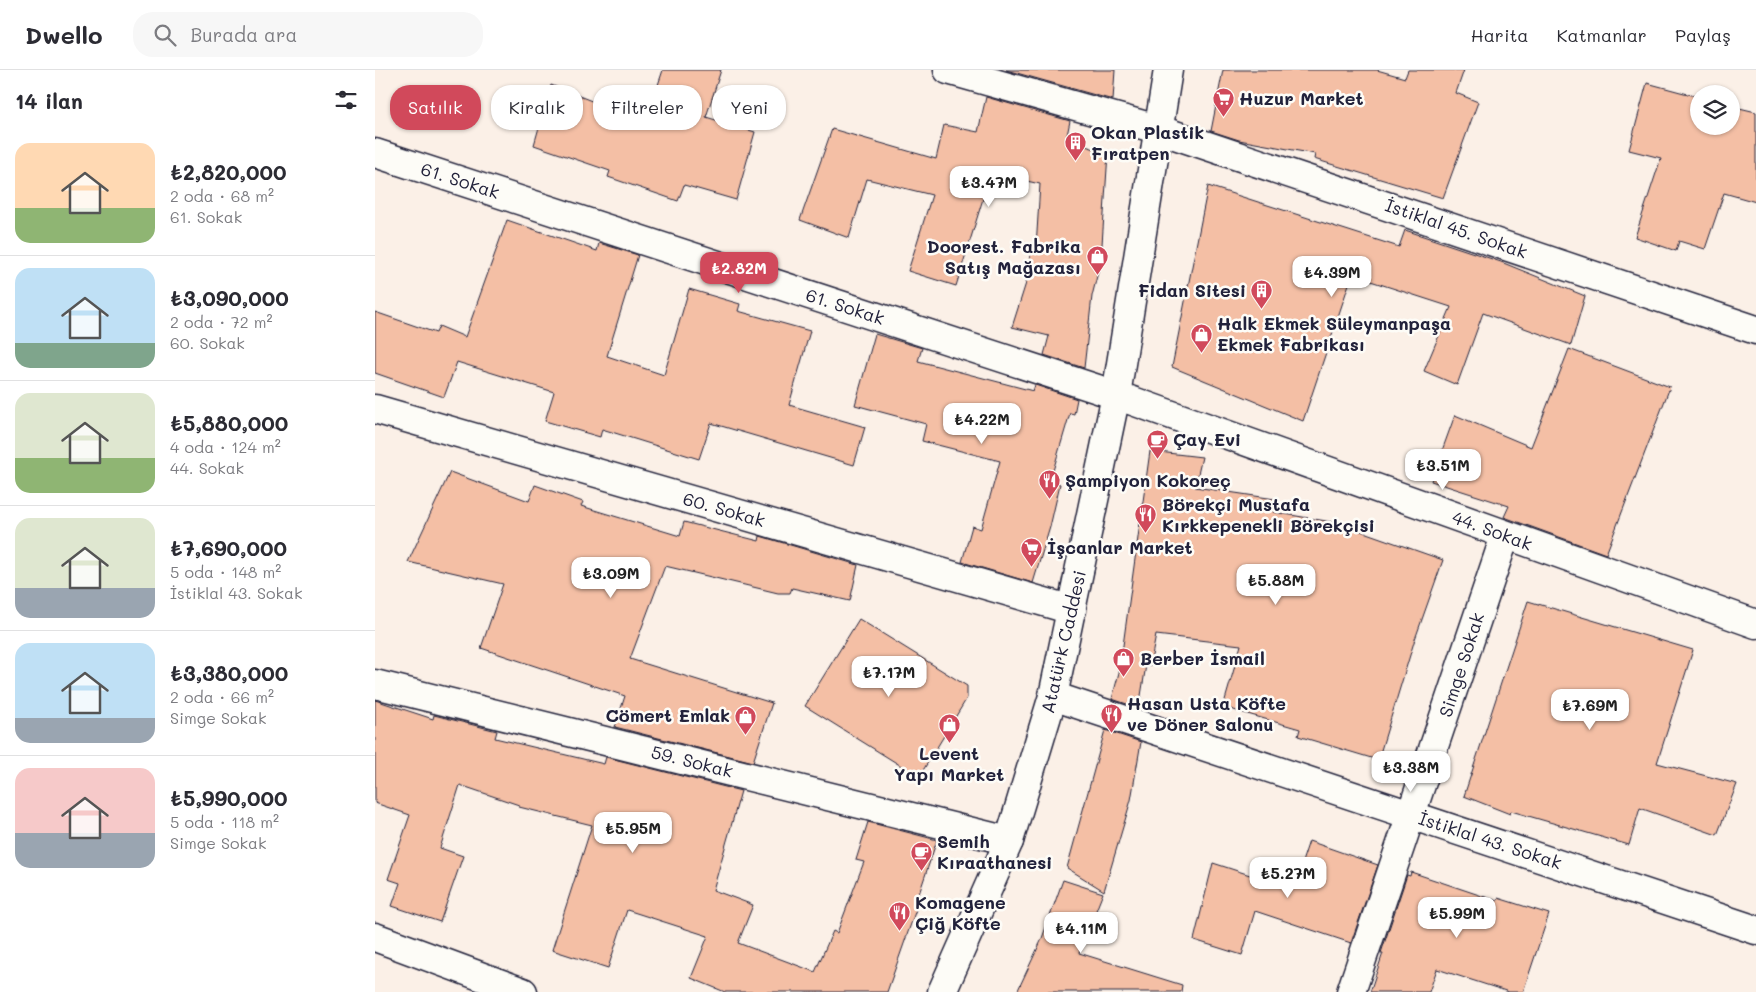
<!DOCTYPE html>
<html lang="tr">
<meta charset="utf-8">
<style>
body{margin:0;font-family:Mali,sans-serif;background:#f7f7f7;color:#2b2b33;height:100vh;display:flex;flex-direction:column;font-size:19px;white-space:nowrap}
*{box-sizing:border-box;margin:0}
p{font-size:16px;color:#7c7c81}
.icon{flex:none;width:28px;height:28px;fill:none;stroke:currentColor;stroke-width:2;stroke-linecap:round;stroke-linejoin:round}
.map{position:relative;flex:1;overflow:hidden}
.side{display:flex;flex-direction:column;background:#fff;width:375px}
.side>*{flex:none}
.guide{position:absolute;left:15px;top:15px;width:475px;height:45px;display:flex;gap:10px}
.fabs{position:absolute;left:1315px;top:15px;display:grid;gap:10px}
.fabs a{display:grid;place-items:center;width:50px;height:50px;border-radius:50%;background:#fff;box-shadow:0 1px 4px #0004;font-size:25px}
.price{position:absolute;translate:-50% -42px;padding:0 11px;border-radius:10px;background:#fff;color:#222;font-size:16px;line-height:32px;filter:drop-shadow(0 1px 2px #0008)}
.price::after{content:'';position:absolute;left:50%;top:30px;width:15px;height:11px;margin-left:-8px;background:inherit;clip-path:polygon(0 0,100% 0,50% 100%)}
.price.selected{background:#d1495b;color:#fff}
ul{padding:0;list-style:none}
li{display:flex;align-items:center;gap:15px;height:125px;padding:0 15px}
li+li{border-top:1px solid #e1e1e2}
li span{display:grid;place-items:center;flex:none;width:140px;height:100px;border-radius:15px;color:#555}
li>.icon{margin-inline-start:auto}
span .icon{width:60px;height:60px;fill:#fffc;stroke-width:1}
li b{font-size:21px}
h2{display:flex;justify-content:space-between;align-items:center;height:60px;padding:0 15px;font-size:21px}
.chip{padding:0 18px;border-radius:20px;background:#fff;box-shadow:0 1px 4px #0004;font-size:18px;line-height:45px}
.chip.selected{background:#d1495b;color:#fff}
header{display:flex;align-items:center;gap:30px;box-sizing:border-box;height:70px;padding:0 25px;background:#fff;border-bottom:1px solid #e1e1e2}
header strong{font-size:24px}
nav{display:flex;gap:28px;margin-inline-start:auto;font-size:18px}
.search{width:350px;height:45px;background:#f7f7f7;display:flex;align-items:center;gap:12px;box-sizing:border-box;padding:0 18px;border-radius:20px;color:#7c7c81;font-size:19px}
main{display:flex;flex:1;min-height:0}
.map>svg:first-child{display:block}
.building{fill:#f4bfa5;stroke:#22223b}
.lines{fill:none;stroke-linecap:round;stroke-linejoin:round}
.street-casing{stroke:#22223b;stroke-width:31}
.primary-casing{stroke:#22223b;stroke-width:31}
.street{stroke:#fdfcf7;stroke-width:28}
.primary{stroke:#fdfcf7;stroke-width:28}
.labels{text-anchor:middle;stroke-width:5;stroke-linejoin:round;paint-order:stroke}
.poi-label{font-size:18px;font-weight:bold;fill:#22223b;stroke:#fdfcf7;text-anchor:start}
.street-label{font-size:18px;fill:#22223b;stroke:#fdfcf7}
</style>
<header>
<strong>Dwello</strong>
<div class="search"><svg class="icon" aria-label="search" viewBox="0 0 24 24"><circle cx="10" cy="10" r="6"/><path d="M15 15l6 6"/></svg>Burada ara</div>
<nav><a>Harita</a><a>Katmanlar</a><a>Paylaş</a></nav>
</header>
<main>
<section class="side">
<h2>14 ilan<svg class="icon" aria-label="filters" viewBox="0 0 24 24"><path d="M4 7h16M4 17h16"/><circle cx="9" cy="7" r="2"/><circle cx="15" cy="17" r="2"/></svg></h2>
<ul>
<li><span style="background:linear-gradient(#ffd9b3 65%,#8fb573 0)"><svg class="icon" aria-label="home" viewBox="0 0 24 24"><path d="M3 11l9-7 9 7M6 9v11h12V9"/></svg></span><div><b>₺2,820,000</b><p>2 oda · 68 m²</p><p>61. Sokak</p></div></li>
<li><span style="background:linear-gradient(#bfe0f5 75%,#7fa58c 0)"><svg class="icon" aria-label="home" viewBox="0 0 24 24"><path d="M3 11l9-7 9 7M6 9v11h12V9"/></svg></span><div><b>₺3,090,000</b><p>2 oda · 72 m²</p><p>60. Sokak</p></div></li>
<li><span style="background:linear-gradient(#dfe7d0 65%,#8fb573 0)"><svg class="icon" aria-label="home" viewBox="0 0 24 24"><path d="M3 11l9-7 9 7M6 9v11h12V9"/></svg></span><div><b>₺5,880,000</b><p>4 oda · 124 m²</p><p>44. Sokak</p></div></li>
<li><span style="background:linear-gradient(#dfe7d0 70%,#9aa5b1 0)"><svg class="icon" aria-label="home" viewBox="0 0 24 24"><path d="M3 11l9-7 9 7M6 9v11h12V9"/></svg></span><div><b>₺7,690,000</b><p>5 oda · 148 m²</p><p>İstiklal 43. Sokak</p></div></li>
<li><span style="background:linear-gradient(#bfe0f5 75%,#9aa5b1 0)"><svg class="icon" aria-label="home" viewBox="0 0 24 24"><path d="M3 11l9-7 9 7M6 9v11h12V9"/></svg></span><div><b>₺3,380,000</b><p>2 oda · 66 m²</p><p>Simge Sokak</p></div></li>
<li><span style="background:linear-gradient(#f6c9c9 65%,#9aa5b1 0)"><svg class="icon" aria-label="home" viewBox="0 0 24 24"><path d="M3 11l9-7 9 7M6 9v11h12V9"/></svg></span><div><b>₺5,990,000</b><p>5 oda · 118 m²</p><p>Simge Sokak</p></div></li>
</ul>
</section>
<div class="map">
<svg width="1381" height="922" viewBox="0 0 1381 922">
<rect width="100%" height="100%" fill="#fbf0e7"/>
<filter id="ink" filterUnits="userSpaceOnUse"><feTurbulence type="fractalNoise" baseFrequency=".02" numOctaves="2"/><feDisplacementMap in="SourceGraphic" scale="10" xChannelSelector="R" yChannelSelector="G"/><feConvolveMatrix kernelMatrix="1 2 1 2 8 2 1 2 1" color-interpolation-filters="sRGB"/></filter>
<g filter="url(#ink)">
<g class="building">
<polygon points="288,0 346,0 331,47 380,62 361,130 309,115 303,131 233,107 235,101 159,75 176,15 255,46 256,42 272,48"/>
<polygon points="631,0 740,0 738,30"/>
<polygon points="848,0 1002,0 1030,8 1033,0 1089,0 1081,23 1103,32 1068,128 939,89 940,84 864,70 836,61"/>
<polygon points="1272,13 1324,27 1324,56 1356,56 1356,36 1381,42 1381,132 1349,123 1330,179 1304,171 1301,181 1260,167 1286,88 1254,80"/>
<polygon points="611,27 695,51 691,70 733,83 726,190 717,226 709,298 669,285 674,266 637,257 651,213 657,177 661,178 665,114 616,103 581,216 533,201 557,125 492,109 474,168 425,150 457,59 561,89 569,55 603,62"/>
<polygon points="833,116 1024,177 1030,160 1126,192 1210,226 1196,275 1108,243 1082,315 1049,301 1076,237 977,205 928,351 797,297"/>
<polygon points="132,150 222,181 224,173 263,185 232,286 289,305 314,219 365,234 363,241 435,261 414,335 490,357 479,395 336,353 324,389 227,359 225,367 170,351 179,322 82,292 69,327 0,303 0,242 61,263 64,256 90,267"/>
<polygon points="500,264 547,278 543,291 658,321 660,315 702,329 699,344 695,343 675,411 685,414 675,457 658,513 587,492 597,456 606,459 625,391 547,371 551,354 480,335"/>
<polygon points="1194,279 1295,317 1231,484 1129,447 1134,436 1056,411 1080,345 1156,377"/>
<polygon points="775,381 827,387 820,417 900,429 898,442 963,453 1068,490 1039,572 1003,690 923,666 925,659 848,637 866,575 781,565 775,596 771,595 764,638 737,629 747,591 746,590"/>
<polygon points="75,402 154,431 160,415 208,432 206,436 305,466 309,452 384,471 385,466 483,495 475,531 417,518 415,523 403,523 290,496 255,589 397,633 378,692 240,657 250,626 106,578 128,514 33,492"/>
<polygon points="1153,531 1318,580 1282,693 1362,714 1342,765 1265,738 1254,775 1136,741 1135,744 1089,726"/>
<polygon points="484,549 592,616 592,628 544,707 430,636"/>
<polygon points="0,630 58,649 59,645 122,661 120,668 229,694 231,687 366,721 338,820 378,835 363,873 440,902 458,861 462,863 489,792 481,790 493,752 562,770 543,827 545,828 512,922 350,922 316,908 333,866 252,840 233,898 177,880 217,755 144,737 144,735 85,715 65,778 88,786 65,852 17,836 25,813 13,809 35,745 0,733"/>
<polygon points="730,660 766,672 756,730 729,821 692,798"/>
<polygon points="934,771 1003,795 976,873 880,841 867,885 819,870 838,793 918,819"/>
<polygon points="1036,802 1122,831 1123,828 1174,844 1148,922 1134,922 1062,899 1054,922 995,922 1008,883 1006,883 1032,805 1035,806"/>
<polygon points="688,810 728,823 704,883 807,915 806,922 642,922 666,871"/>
</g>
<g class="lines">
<defs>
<g id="street">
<polyline points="573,0 782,59 1381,260"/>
<polyline points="0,83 741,325 1381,554"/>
<polyline points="0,339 697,540"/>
<polyline points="0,614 634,771"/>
<polyline points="678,626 1381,860"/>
<polyline points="0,867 148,922"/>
<polyline points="976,922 1130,466"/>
</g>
<polyline id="primary" points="567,922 634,771 678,626 741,325 793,0"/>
</defs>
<use href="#street" class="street-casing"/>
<use href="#primary" class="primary-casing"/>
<use href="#street" class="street"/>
<use href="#primary" class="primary"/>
</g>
</g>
<defs>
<symbol id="supermarket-pin" viewBox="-11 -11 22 30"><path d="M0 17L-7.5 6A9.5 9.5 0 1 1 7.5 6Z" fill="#d1495b" stroke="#fdfcf7"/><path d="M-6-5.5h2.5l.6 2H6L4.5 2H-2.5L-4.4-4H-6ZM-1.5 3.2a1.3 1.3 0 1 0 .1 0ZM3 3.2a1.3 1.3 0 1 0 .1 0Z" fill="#fff"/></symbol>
<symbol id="building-pin" viewBox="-11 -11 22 30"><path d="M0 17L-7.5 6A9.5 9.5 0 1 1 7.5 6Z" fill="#d1495b" stroke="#fdfcf7"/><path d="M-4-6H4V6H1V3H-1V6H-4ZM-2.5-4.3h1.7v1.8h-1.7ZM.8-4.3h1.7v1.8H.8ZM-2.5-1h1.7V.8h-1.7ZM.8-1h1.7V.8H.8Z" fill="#fff"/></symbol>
<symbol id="shop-pin" viewBox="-11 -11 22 30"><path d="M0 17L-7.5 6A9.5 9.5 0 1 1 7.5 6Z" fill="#d1495b" stroke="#fdfcf7"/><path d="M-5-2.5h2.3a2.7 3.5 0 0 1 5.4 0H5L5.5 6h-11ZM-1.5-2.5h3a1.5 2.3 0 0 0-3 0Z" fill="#fff"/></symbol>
<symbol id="cafe-pin" viewBox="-11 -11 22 30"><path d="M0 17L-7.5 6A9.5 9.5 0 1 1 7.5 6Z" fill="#d1495b" stroke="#fdfcf7"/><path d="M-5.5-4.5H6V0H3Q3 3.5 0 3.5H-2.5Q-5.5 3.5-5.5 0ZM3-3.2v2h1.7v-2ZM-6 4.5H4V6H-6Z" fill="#fff"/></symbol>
<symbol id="restaurant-pin" viewBox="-11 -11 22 30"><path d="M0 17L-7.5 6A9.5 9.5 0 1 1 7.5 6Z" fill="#d1495b" stroke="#fdfcf7"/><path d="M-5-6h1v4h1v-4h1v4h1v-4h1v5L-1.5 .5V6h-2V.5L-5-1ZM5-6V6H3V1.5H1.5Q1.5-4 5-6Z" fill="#fff"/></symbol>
</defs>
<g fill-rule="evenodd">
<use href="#supermarket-pin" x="836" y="16" width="25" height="34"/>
<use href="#building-pin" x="688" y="60" width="25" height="34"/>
<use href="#shop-pin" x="710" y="174" width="25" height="34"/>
<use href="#building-pin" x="874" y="208" width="25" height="34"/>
<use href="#shop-pin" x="814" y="252" width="25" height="34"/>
<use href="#cafe-pin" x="770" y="358" width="25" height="34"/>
<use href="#restaurant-pin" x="662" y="398" width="25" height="34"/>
<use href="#restaurant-pin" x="758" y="432" width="25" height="34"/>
<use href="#supermarket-pin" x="644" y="466" width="25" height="34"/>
<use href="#shop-pin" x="736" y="576" width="25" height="34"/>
<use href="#restaurant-pin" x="724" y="632" width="25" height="34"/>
<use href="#shop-pin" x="358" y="634" width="25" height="34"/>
<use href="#shop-pin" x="562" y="642" width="25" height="34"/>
<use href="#cafe-pin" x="534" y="770" width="25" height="34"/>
<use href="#restaurant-pin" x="512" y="830" width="25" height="34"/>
</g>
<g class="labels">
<g class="poi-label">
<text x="864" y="35">Huzur Market</text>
<text x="716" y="69">Okan Plastik<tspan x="716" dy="21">Fıratpen</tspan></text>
<text x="706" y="183" text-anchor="end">Doorest. Fabrika<tspan x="706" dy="21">Satış Mağazası</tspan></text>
<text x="871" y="227" text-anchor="end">Fidan Sitesi</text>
<text x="842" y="260">Halk Ekmek Süleymanpaşa<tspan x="842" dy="21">Ekmek Fabrikası</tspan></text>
<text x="798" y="376">Çay Evi</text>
<text x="690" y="417">Şampiyon Kokoreç</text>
<text x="787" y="441">Börekçi Mustafa<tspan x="787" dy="21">Kırkkepenekli Börekçisi</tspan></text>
<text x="672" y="484">İşcanlar Market</text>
<text x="765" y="595">Berber İsmail</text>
<text x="752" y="640">Hasan Usta Köfte<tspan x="752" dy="21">ve Döner Salonu</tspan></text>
<text x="355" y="652" text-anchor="end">Cömert Emlak</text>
<text x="574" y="690" text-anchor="middle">Levent<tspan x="574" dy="21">Yapı Market</tspan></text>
<text x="562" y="778">Semih<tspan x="562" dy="21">Kıraathanesi</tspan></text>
<text x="540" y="839">Komagene<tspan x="540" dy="21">Çiğ Köfte</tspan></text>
</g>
<g class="street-label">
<text transform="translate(85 111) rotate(18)" y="6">61. Sokak</text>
<text transform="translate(1081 159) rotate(19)" y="6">İstiklal 45. Sokak</text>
<text transform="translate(470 237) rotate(18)" y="6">61. Sokak</text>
<text transform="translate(349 440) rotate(16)" y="6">60. Sokak</text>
<text transform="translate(1117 461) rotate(20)" y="6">44. Sokak</text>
<text transform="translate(689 572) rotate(-77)" y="6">Atatürk Caddesi</text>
<text transform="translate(1087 595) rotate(-72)" y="6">Simge Sokak</text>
<text transform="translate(317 692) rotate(14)" y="6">59. Sokak</text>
<text transform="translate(1115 771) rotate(18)" y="6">İstiklal 43. Sokak</text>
</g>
</g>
</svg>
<div class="fabs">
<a><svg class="icon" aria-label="layers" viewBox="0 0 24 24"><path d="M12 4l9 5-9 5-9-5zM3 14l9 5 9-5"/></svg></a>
</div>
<b class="price" style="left:614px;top:138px">₺3.47M</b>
<b class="price selected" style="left:364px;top:224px">₺2.82M</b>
<b class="price" style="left:957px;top:228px">₺4.39M</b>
<b class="price" style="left:607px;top:375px">₺4.22M</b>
<b class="price" style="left:1068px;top:421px">₺3.51M</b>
<b class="price" style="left:236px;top:529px">₺3.09M</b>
<b class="price" style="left:901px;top:536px">₺5.88M</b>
<b class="price" style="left:514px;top:628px">₺7.17M</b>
<b class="price" style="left:1215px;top:661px">₺7.69M</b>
<b class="price" style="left:1036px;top:723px">₺3.38M</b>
<b class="price" style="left:258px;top:784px">₺5.95M</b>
<b class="price" style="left:913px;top:829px">₺5.27M</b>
<b class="price" style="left:1082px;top:869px">₺5.99M</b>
<b class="price" style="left:706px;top:884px">₺4.11M</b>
<div class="guide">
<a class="chip selected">Satılık</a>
<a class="chip">Kiralık</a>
<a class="chip">Filtreler</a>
<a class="chip">Yeni</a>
</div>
</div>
</main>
